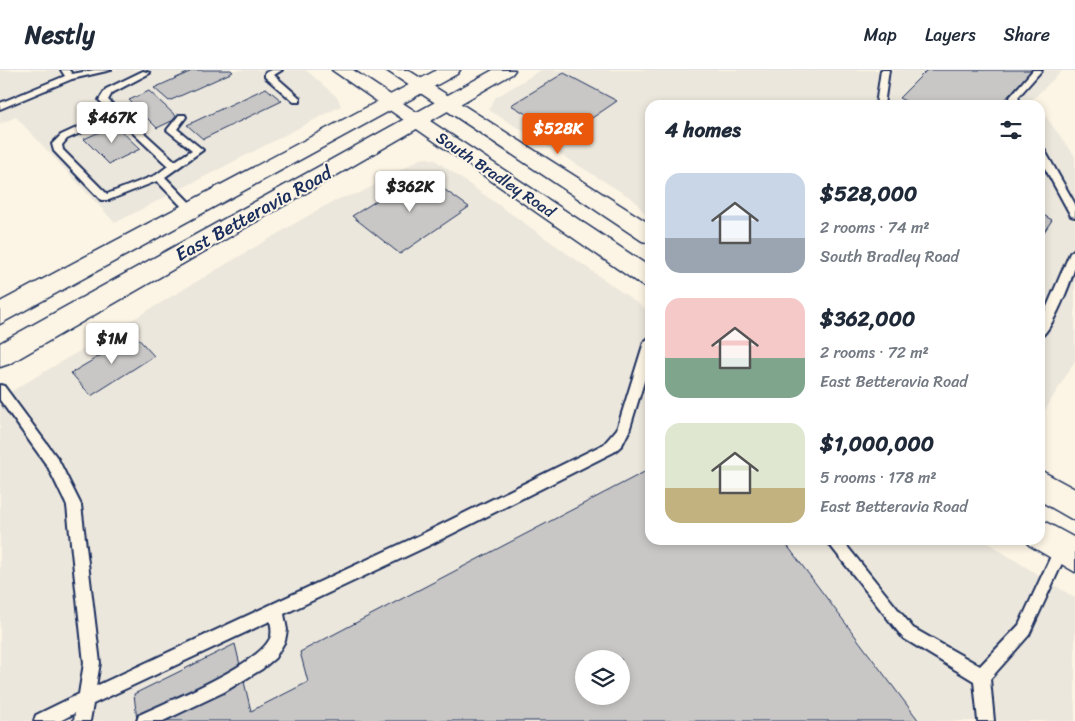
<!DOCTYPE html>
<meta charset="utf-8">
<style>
body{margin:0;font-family:Sriracha,sans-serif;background:#f2f2f3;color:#1f2937;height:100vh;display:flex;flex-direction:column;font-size:19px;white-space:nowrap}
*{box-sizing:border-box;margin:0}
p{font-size:16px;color:#747a83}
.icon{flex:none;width:28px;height:28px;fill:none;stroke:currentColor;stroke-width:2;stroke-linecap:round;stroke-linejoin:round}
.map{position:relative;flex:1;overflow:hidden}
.sheet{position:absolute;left:645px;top:30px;width:400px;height:445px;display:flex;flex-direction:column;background:#fff;border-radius:15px;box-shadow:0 2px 8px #0003}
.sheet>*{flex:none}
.fabs{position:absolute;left:575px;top:580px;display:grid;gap:10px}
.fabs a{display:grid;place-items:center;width:55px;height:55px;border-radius:50%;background:#fff;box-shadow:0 2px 8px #0003;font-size:25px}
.price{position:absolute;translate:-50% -42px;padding:0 11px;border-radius:5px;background:#fff;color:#222;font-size:16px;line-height:32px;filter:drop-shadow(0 1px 2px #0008)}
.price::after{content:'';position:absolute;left:50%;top:30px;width:15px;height:11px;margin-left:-8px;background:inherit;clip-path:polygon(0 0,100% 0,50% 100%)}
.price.selected{background:#ea580c;color:#fff}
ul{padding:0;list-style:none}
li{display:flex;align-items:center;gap:15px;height:125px;padding:0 20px}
li span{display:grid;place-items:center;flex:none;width:140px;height:100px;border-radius:15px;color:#555}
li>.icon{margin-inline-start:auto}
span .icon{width:60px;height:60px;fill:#fffc;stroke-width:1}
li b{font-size:21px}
h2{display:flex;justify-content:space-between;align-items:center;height:60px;padding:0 20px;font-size:21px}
header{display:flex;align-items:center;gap:30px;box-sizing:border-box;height:70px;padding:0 25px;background:#fff;border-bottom:1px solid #e0e1e3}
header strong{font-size:24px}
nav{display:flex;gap:28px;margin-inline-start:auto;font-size:18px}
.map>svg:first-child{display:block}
.built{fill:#ece7dc;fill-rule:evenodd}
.building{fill:#c8c7c6;stroke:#1b2f5e;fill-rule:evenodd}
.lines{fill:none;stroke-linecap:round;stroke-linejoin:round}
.lane-casing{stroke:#1b2f5e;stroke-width:4}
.secondary-casing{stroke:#1b2f5e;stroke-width:3}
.highway-casing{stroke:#1b2f5e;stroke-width:3}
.lane{fill:#fcf5e5;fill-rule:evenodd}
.secondary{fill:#fcf5e5;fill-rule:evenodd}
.highway{fill:#fcf5e5;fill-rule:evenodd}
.labels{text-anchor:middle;stroke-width:4;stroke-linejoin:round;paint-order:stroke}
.far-street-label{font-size:16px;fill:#1b2f5e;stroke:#fcf5e5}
.street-label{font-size:19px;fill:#1b2f5e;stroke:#fcf5e5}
</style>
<header>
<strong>Nestly</strong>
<nav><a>Map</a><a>Layers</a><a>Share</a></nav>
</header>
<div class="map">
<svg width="1075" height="651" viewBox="0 0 1075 651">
<rect width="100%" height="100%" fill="#fcf5e5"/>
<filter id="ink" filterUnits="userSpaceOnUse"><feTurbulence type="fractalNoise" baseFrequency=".02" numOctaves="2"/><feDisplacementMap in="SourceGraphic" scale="10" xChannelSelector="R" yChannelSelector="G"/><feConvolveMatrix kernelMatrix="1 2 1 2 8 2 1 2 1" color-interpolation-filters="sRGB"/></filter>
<g filter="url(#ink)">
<g class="built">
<polygon points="0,0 306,0 338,28 341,36 115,153 16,47 0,54"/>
<polygon points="541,0 1063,0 1033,29 1037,35 650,35 650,150 634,130 489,40 495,28"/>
<polygon points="1040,39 1075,86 1075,291 1040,348"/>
<path d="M428,88L435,90L650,242V470H983L1075,528V651H0V328L321,138L341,128L360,123L420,89ZM584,589H621V626H584Z"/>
</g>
<g class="building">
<polygon points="194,0 231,0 233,2 169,31 154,18"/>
<polygon points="927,0 926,0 1032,0 1000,35 914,35 899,28"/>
<polygon points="564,3 617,31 564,67 511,35"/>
<polygon points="266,18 282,31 203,69 187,55"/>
<polygon points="149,21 178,48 157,58 129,30"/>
<polygon points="115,55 140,79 109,94 84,69"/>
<polygon points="421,103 469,137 400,184 352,146"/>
<polygon points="1040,143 1052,150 1040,168"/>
<polygon points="135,265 154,286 91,326 71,303"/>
<path d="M650,399V470H783L919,651H137L134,624L235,574L251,641L308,612L300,582ZM584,589H621V626H584Z"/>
</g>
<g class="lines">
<defs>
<g id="lane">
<polygon points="61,0 69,0 72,4 94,0 111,0 72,9 0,39 0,33 65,6"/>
<polygon points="272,0 282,0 274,5 300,28 300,32 294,32 265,7 265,3"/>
<polygon points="881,0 889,0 884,35 876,35"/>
<polygon points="1033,0 1042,0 1018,27 1021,35 1013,35 1010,27"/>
<path d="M143,1L150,3L112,23L108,30L175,91L192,80L167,60L179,45H185L186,47L177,59L203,80L165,107L195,138V142H187L157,111L109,130H101L54,81L52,74L61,65L111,42L99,30L106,19ZM116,47L168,96L156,105L107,124L63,80L62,75L67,69Z"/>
<polygon points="1040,78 1045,81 1075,134 1075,147 1071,146 1040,89"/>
<path d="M1075,179C1075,184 1075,190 1075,195C1073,208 1051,263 1040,267V253L1070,183Z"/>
<path d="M650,267V292L629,361L622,375L614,382L430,475L284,544L287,560L285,571L275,588L262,599L224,622L163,651H137L139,645C167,632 262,594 271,566C272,561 271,555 270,551L93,634L90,651H74L75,643L60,651H34L36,645L79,624L84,593L67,436L48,397L0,330V315L4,316L58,389L81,435L100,593L96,616L420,465L604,374L617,359L644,272Z"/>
<polygon points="826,470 842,470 913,558 980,596 1019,555 1057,473 1062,471 1067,473 1069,478 1029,565 990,609 994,651 978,651 974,611 903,568"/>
</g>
<g id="secondary">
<polygon points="332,0 353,0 650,197 650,218 641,215"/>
<polygon points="386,0 408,0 650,154 650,173 642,171"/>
<polygon points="1040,400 1075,419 1075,451 1040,431"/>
<polygon points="1040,449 1075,468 1075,502 1029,475 1027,470 1040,470"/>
</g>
<g id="highway">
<polygon points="437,0 460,0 457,4 0,254 0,232"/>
<polygon points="493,0 515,0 512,4 9,294 0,297 0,273"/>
</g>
</defs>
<use href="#lane" class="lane-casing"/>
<use href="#secondary" class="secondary-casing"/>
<use href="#highway" class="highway-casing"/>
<use href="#lane" class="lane"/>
<use href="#secondary" class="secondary"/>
<use href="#highway" class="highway"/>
</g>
</g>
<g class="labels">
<g class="far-street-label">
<text transform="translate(496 104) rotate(34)" y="6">South Bradley Road</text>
</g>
<g class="street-label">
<text transform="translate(253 143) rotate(-29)" y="7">East Betteravia Road</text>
</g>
</g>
</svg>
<div class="fabs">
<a><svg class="icon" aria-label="layers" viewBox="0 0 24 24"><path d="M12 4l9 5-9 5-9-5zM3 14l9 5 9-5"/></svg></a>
</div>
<b class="price" style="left:112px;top:74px">$467K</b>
<b class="price selected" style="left:558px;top:85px">$528K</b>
<b class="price" style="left:410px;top:143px">$362K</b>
<b class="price" style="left:112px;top:295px">$1M</b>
<section class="sheet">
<h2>4 homes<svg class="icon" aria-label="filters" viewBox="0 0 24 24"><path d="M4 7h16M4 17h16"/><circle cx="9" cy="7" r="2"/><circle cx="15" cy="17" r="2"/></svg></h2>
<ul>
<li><span style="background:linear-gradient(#c9d6e8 65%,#9aa5b1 0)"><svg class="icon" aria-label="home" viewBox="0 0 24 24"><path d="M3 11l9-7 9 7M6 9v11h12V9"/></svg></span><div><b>$528,000</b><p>2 rooms · 74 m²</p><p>South Bradley Road</p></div></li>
<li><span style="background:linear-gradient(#f6c9c9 60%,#7fa58c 0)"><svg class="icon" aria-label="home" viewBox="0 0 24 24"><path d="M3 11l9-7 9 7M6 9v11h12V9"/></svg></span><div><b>$362,000</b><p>2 rooms · 72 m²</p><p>East Betteravia Road</p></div></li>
<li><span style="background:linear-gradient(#dfe7d0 65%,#c2b280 0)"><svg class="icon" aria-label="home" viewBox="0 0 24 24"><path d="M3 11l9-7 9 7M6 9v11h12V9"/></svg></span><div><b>$1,000,000</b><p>5 rooms · 178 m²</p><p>East Betteravia Road</p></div></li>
</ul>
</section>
</div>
